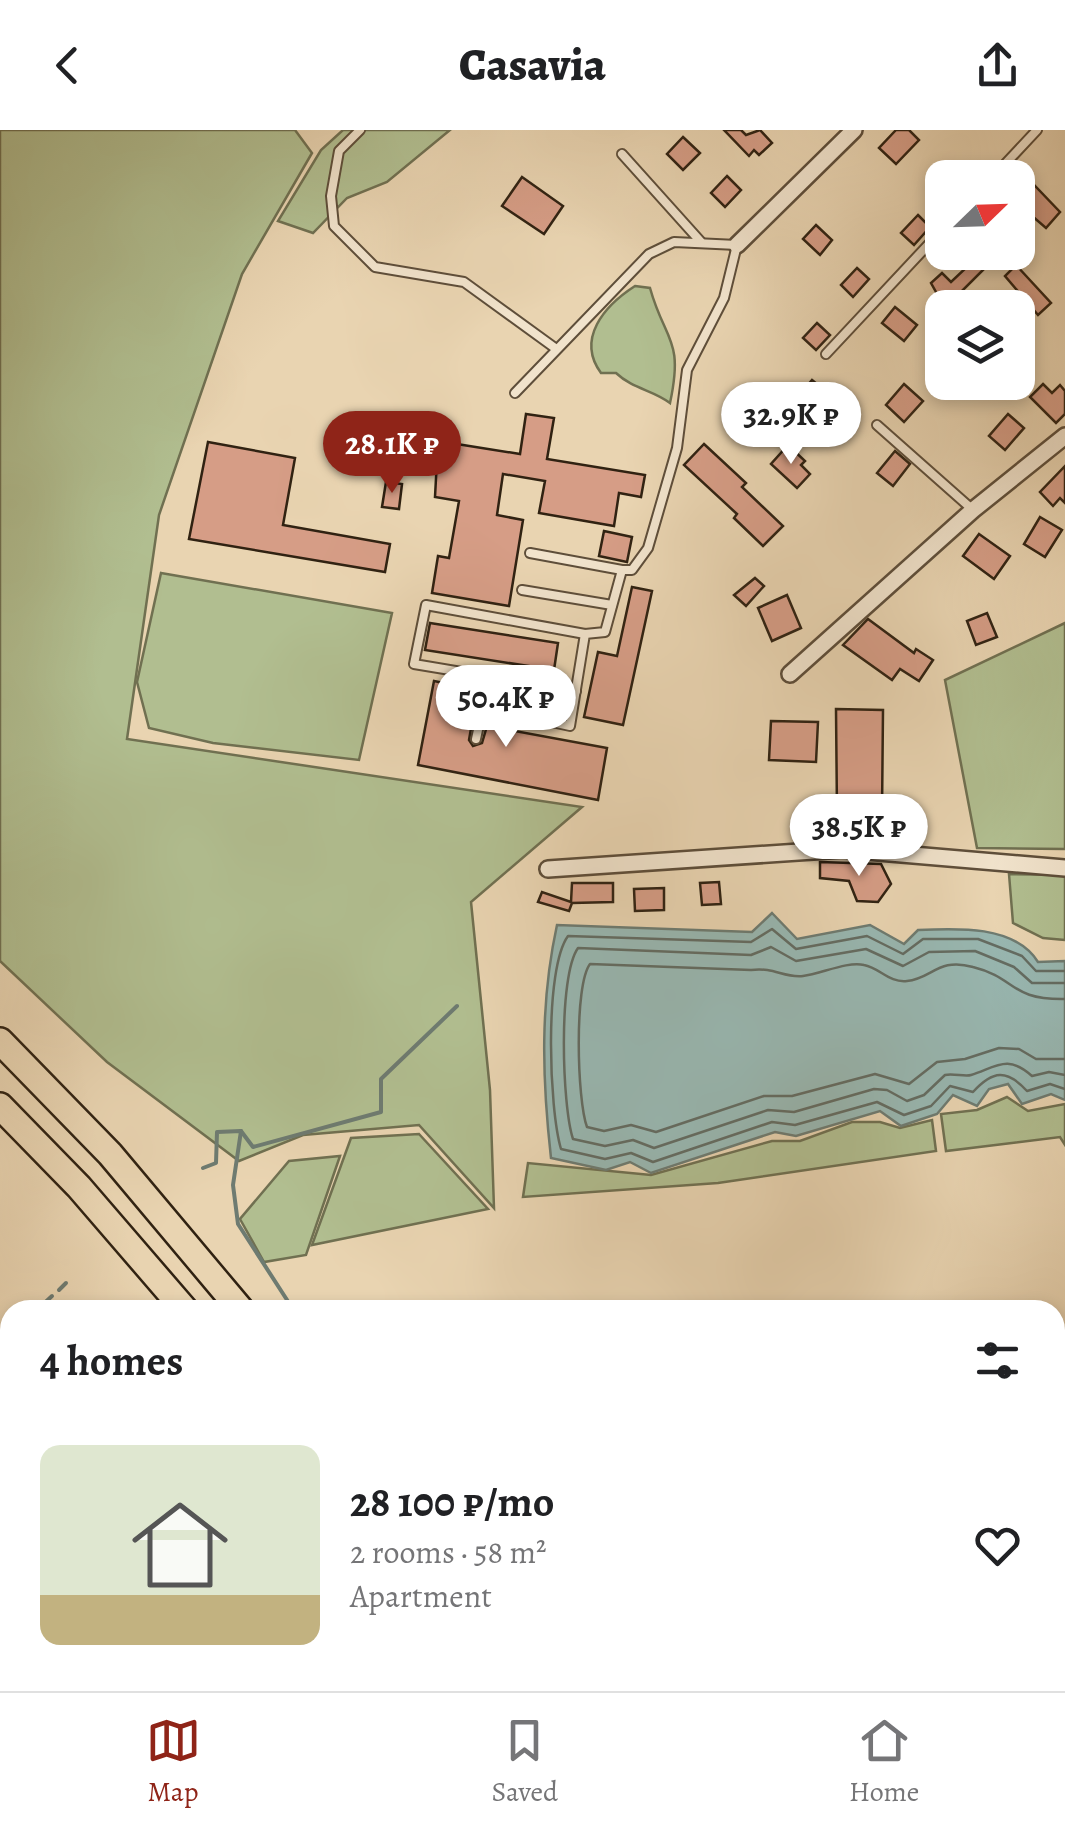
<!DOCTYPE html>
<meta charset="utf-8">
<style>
body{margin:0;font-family:Alegreya,serif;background:#f2f2f2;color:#202124;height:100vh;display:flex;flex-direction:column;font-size:38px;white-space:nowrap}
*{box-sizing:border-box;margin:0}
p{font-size:32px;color:#757577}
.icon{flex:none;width:55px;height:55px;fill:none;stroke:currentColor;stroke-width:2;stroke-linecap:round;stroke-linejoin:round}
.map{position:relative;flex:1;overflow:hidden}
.details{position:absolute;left:0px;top:1170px;width:1065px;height:392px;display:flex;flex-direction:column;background:#fff;border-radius:30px 30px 0 0;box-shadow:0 5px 15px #0003}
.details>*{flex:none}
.needle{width:65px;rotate:67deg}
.controls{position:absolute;left:925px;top:30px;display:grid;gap:20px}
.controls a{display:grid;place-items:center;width:110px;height:110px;border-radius:20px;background:#fff;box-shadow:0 5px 15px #0003;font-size:50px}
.price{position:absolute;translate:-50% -85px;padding:0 22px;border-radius:35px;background:#fff;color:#222;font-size:32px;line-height:65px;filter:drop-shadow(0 2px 5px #0008)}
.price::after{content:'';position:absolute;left:50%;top:60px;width:30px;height:22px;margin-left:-15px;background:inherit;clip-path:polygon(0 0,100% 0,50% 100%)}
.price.active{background:#8f2418;color:#fff}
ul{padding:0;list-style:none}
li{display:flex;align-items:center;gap:30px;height:250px;padding:0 40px}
li span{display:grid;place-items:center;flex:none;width:280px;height:200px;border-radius:20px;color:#555}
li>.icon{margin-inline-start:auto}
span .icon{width:120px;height:120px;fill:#fffc;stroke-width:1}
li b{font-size:42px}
h2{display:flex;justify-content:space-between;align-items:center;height:120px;padding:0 40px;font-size:42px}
header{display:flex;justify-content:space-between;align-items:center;height:130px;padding:0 40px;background:#fff;font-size:45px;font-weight:800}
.tab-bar{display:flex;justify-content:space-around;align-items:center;height:140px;border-top:2px solid #e0e0e0;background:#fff;font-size:28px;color:#757577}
.tab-bar a{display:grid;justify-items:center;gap:5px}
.tab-bar .active{color:#8f2418}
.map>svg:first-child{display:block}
.green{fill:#b1be90;stroke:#707051;stroke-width:2.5}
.water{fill:#98b7b1;stroke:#6e7b71;stroke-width:2.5}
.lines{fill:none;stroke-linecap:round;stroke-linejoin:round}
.shore{stroke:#646c62;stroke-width:2.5}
.stream{stroke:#6e7b71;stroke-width:4}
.building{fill:#d69d86;stroke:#302212;stroke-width:2.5}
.service-casing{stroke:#5e4e3a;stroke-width:12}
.minor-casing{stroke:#5e4e3a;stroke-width:20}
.trunk-casing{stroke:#302212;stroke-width:30}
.service{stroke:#f1e3cc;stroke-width:8}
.minor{stroke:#f1e3cc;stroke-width:15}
.trunk{stroke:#e9d4b1;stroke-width:25}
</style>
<header><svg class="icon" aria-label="back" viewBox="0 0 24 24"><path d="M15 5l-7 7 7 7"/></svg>Casavia<svg class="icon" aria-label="share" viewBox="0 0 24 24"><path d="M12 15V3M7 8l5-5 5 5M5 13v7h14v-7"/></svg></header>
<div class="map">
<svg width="1065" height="1561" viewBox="0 0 1065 1561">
<rect width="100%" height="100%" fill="#e9d4b1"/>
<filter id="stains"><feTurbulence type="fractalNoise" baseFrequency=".002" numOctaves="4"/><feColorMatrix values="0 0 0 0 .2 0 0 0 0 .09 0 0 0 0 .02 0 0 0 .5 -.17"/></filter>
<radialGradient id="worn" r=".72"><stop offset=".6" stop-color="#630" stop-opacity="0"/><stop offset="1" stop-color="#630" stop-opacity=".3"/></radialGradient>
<g class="green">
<polygon points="0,0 295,0 312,23 242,144 159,385 127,609 582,677 471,772 490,960 494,1078 419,995 303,1005 239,1031 107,932 0,831"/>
<polygon points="343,0 450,0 387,52 347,68 313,103 278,91 321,20"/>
<path d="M635,156L650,158C665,212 684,208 670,273C653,260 633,259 616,243H601C576,209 604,176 635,156Z"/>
<polygon points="161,443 392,483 359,630 213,613 149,598 137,552"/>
<polygon points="1065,493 1065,719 977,718 945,550"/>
<polygon points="1009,744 1065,745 1065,810 1043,808 1013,793"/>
<polygon points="1007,967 1028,981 1065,974 1065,1015 1060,1007 946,1021 941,984 977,980"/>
<polygon points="932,990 936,1021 718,1053 523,1067 528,1033 651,1045 772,1011 800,1011 852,992 880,992 900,998"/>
<polygon points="419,1004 488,1079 312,1115 351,1008"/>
<polygon points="340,1026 306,1125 264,1132 240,1089 289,1031"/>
</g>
<path class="water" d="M772,783L797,809L870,795L904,814L918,800C957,798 1015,795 1038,832L1065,831V970L1051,964L1022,974L1008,954L989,959L977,976L953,965L937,984L901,996L880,981L796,1006L775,1002L651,1043L630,1032L606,1040L551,1028C542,948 540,873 557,795L752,802Z"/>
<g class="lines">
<g class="shore">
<path d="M1065,841H1036L1022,826L978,809H923L903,824L867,806L796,819L772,799L751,812L568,806C544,839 549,979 561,1019L605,1029L631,1023L653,1032L772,992L795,995L877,972L904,985L931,976L950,956L973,962C993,940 1007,939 1027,961L1050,954L1065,959"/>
<path d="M1065,853H1032L1014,837L975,821L929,822L903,836L866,819L796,831L771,817L751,825L578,818C558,846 562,976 573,1009L605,1016L633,1010L654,1018L768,980L794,982L874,959L887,960L907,971L924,965L945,945C953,943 965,947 971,945C996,937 1008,924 1032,946L1049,942L1065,945"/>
<path d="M1065,869C1009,870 1017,848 973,837C938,827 932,849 907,851C889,853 880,838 864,835C847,831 821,844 803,846C783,848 775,837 751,840L590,834C574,855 577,970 587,997L604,1001L631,995L656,1002L764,966H792L875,944L909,954L937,932L965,929L999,918L1019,919L1036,929H1065"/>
</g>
<g class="stream">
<polyline points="241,1001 233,1055 238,1094 289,1173"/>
<polyline points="203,1038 216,1033 217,1002 241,1001 253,1017 381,982 381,949 457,876"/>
<polyline points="59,1160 66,1153"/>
<polyline points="37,1180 52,1166"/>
<polyline points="0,1202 10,1198"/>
</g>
</g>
<g class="building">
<polygon points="724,0 741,0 746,5 760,0 772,13 759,25 754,20 749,26"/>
<polygon points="896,0 909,0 919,10 896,34 879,18"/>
<polygon points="683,7 700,23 683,40 667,24"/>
<polygon points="1015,35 1060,82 1046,98 1031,85 1018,99 1018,48 1003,48"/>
<polygon points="727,46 741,60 725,77 711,63"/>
<polygon points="522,47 563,76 544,104 502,76"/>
<polygon points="918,85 930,97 914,115 901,103"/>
<polygon points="816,95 832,110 820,125 803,109"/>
<polygon points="969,122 976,122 989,134 945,178 931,153 942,143 951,152 968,136 962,130"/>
<polygon points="1016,135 1051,173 1038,185 1005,146"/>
<polygon points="857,138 869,149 853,167 841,155"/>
<polygon points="895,177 917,195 904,211 882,193"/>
<polygon points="817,193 830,205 816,220 803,208"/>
<polygon points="812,250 829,264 812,284 795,270"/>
<polygon points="904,254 923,271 904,292 886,275"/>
<polygon points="1043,254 1052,263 1060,255 1065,261 1065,284 1056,293 1030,267"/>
<polygon points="526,284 554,288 547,329 645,345 641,367 619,363 614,396 539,383 545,351 503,344 497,385 523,390 509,476 432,463 438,426 449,428 459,371 435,367 438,311 520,324"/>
<polygon points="1008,284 1024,298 1005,320 989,306"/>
<polygon points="208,312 295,328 283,395 390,414 385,442 189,409"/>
<polygon points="704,314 746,353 742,357 783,396 763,416 734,388 737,384 684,335"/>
<polygon points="788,315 805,331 801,335 810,344 797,358 771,334"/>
<polygon points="895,321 910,334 893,356 877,343"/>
<polygon points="1065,336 1065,373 1060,368 1053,376 1040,362"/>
<polygon points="386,352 402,354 399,379 382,377"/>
<polygon points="1040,387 1062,400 1045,427 1024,414"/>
<polygon points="604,401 632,407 627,432 599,426"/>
<polygon points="979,404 1010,426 994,449 963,426"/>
<polygon points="755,448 764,456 746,476 734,465"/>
<polygon points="632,457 652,461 623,595 584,587 598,522 617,526"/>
<polygon points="787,465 801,498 772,511 758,478"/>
<polygon points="987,483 997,507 976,515 967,491"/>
<polygon points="868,489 914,523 916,519 933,530 919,551 900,539 892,550 843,515"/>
<polygon points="430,493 558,513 554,540 425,520"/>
<polygon points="434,551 474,559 467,592 472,593 469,610 473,616 482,613 487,596 607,618 598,670 418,635"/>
<polygon points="836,579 883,580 882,683 837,684"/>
<polygon points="771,591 818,592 816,632 769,630"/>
<polygon points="820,732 881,734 891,754 878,772 857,771 849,751 820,748"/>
<polygon points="719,752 721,774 702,775 700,753"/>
<polygon points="572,753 613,753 613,772 572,773 569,781 538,772 542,762 571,772"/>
<polygon points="664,758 664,780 635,781 634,759"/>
</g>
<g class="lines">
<defs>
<g id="service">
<polyline points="360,0 339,21 331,66 334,96 375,137 464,152 555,218"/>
<polyline points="622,24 701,112"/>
<polyline points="992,48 1037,0"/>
<polyline points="826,224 942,100"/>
<polyline points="877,295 973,380"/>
<polyline points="530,423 622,440"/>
<polyline points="522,460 612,475"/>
<polyline points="576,561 414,534 426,475 585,504"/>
<polyline points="476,609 483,577 570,596 585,504 605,502 622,440 632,440 648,418 677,318 687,240 724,168 737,115 674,112 649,124 515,263"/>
</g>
<g id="minor">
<polyline points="737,115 854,0"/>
<polyline points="790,544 973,380 1065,306"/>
<polyline points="548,739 843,719 1065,738"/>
</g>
<g id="trunk">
<polyline points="0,911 110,1024 241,1180"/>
<polyline points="0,976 79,1057 185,1180"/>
<polyline points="437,1552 442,1561"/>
<polyline points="490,1552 494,1561"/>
</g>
</defs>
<use href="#service" class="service-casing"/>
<use href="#minor" class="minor-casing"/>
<use href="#trunk" class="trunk-casing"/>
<use href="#service" class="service"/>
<use href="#minor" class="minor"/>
<use href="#trunk" class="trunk"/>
</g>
<rect width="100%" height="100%" filter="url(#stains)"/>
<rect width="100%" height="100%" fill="url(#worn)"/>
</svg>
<div class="controls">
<a><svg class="needle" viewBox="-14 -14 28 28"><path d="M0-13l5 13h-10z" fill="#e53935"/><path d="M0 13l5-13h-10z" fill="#757577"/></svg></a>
<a><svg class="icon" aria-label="layers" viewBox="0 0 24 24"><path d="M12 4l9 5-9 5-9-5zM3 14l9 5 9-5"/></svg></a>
</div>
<b class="price" style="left:791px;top:337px">32.9K ₽</b>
<b class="price active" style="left:392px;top:366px">28.1K ₽</b>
<b class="price" style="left:506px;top:620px">50.4K ₽</b>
<b class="price" style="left:859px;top:749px">38.5K ₽</b>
<section class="details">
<h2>4 homes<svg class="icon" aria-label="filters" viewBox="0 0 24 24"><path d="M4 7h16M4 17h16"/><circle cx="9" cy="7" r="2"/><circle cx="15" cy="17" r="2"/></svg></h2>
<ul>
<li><span style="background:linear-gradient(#dfe7d0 75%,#c2b280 0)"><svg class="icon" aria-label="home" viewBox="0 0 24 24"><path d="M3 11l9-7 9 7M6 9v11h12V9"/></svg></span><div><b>28 100 ₽/mo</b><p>2 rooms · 58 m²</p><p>Apartment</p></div><svg class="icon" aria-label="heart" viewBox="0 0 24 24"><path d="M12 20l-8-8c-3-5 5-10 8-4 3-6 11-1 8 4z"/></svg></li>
</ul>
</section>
</div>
<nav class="tab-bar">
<a class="active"><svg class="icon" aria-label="map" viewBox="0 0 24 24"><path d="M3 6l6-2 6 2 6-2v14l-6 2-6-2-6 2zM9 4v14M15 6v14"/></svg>Map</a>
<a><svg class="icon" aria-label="saved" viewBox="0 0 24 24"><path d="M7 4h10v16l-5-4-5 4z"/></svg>Saved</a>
<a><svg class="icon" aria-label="home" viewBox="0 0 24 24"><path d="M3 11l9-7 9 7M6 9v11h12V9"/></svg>Home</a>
</nav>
